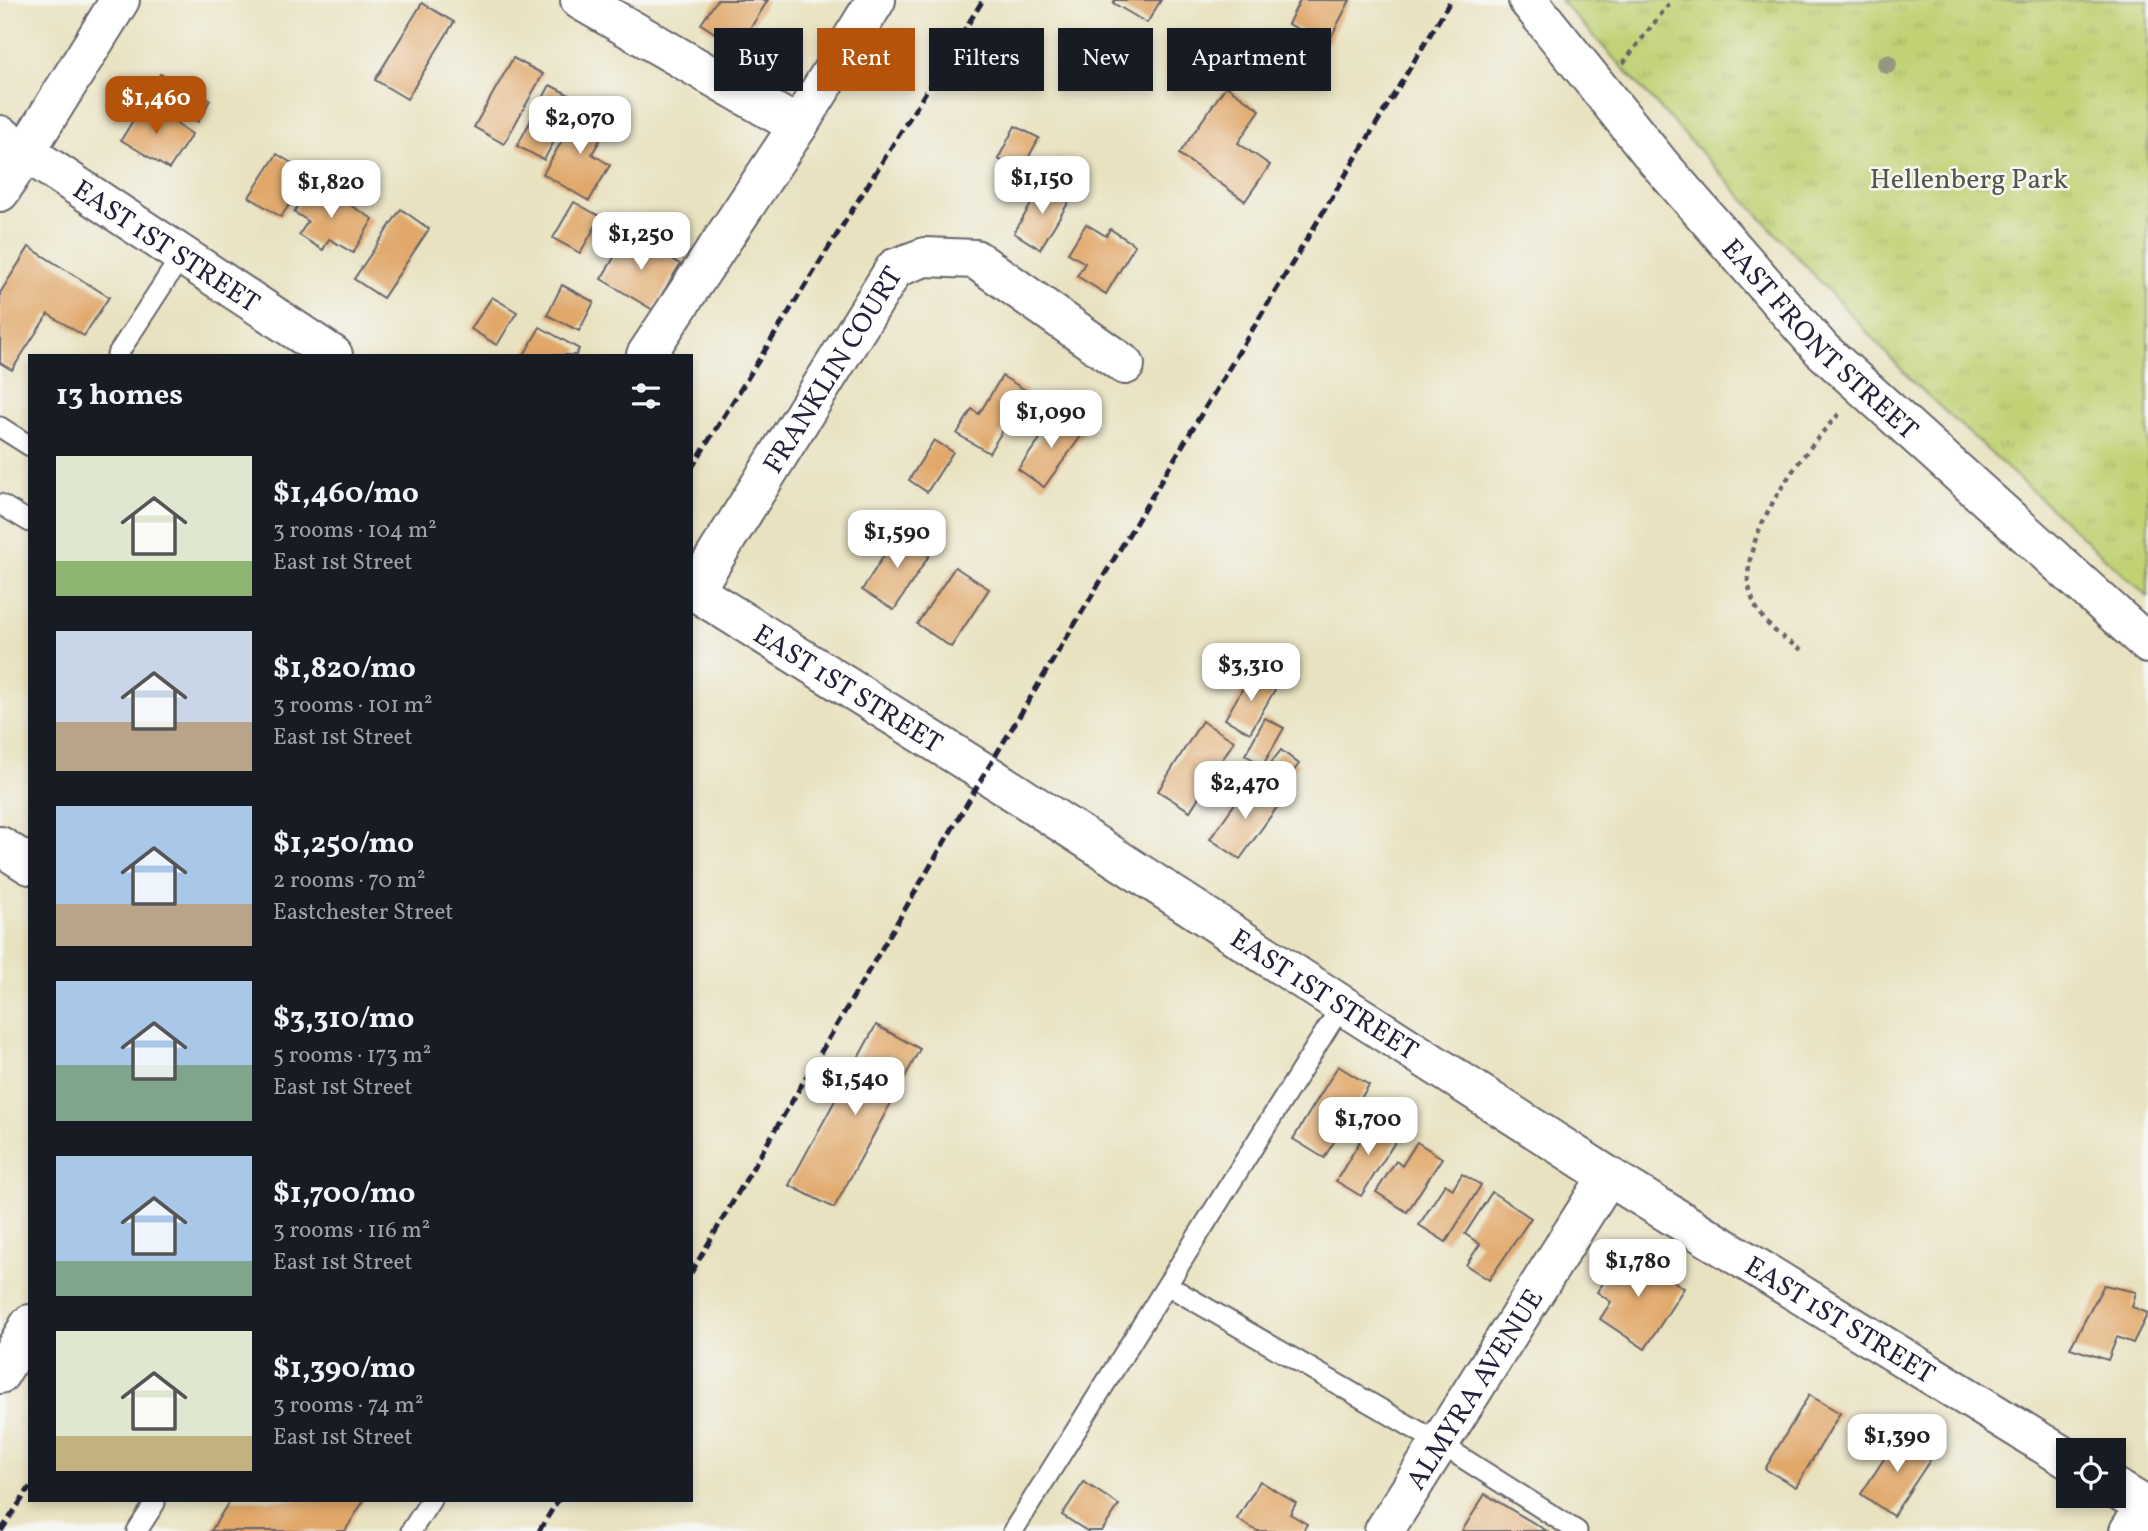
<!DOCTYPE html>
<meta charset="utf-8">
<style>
body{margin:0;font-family:Vollkorn,serif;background:#242831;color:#f1f3f6;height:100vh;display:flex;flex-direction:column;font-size:26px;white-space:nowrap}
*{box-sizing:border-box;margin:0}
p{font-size:23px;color:#9ea1a6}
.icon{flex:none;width:38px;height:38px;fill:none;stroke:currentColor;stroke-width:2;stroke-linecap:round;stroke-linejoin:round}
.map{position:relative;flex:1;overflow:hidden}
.details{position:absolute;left:28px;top:354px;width:665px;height:1148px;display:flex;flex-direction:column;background:#171b24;border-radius:0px;box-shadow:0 4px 10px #0003}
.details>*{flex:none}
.hud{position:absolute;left:714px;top:28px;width:665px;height:63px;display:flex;gap:14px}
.tools{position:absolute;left:2056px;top:1438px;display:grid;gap:14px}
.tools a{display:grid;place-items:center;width:70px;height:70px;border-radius:0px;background:#171b24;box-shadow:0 4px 10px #0003;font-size:35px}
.price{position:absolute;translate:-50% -60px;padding:0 16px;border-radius:14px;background:#fff;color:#222;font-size:23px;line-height:46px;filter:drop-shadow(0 2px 4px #0008)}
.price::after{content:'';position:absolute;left:50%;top:42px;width:21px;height:16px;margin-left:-10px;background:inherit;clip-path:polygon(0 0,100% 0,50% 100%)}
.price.on{background:#b45309;color:#fff}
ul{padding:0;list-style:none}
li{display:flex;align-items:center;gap:21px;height:175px;padding:0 28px}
li span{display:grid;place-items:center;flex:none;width:196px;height:140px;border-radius:0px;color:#555}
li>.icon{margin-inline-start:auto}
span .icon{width:84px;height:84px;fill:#fffc;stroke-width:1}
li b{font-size:30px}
h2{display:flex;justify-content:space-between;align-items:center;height:84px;padding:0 28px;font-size:30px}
.chip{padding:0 24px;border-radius:0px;background:#171b24;box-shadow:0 4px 10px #0003;font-size:24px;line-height:63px}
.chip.on{background:#b45309;color:#fff}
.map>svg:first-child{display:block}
.park{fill:url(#park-tufts);stroke:#727a58;stroke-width:2}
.building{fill:#e1a86b}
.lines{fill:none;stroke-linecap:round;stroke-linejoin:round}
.lane-casing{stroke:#68656a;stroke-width:23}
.street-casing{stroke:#68656a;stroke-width:42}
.secondary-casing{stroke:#68656a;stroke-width:42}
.path{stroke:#68656a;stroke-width:4.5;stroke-dasharray:5 5;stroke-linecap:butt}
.lane{stroke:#fff;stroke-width:19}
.street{stroke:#fff;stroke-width:38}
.secondary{stroke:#fff;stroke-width:38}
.rail{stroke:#22223b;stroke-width:5;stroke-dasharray:10 5;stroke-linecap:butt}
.tree{fill:#969681}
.labels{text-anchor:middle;stroke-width:5;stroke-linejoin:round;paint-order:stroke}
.park-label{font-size:28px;fill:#52574c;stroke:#f6f6f2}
.street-label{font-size:28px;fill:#22223b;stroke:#f6f6f2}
</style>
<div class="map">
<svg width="2148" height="1531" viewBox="0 0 2148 1531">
<defs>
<pattern id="park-tufts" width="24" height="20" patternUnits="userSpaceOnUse" patternTransform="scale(1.75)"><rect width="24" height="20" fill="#c1d275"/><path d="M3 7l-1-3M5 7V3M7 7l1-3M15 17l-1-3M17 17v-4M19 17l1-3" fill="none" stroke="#a6b466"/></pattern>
</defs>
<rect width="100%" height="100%" fill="#f6f6f2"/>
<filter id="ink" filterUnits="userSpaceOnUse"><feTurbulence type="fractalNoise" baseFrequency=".0143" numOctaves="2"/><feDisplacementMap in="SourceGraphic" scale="14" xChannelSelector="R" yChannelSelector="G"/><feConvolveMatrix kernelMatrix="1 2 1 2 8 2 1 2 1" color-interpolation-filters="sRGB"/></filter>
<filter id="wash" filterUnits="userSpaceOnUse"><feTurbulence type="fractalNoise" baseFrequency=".00686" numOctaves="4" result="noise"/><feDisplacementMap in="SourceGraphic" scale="28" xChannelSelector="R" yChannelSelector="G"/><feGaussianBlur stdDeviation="1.57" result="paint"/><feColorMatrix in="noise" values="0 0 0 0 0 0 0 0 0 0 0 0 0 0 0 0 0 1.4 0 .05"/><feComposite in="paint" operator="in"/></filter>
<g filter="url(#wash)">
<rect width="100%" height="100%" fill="#e9e2c1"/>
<polygon class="park" points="1560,0 2148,0 2148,597 1912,381"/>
<g id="blocks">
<g class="building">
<polygon points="717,0 768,0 738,48 701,24"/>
<polygon points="1115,0 1161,0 1147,23 1113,3"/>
<polygon points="1300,0 1350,0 1328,43 1288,24"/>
<polygon points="422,3 454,22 407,99 375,80"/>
<polygon points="513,58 543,74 504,144 474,127"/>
<polygon points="160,74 210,100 198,122 149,95"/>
<polygon points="550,85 577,99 544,160 517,146"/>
<polygon points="1226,86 1260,110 1238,143 1270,165 1245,201 1179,154"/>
<polygon points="144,103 192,134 169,169 121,140"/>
<polygon points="581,107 610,123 592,154 610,165 589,201 543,174"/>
<polygon points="1015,126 1039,138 1021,171 998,159"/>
<polygon points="277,154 309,174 281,217 249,197"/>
<polygon points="312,182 373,219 353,253 329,239 323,250 299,235 308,221 294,212"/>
<polygon points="1043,184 1070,200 1040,249 1014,233"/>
<polygon points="574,202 601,217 580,253 553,238"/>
<polygon points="401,209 429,229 383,298 354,279"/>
<polygon points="1086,224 1106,236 1110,229 1135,245 1106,294 1077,276 1085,263 1068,253"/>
<polygon points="629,233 680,264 653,310 601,279"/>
<polygon points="29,247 109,297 84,336 48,314 12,370 0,363 0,293"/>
<polygon points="562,285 594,302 579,331 547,315"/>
<polygon points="492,297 517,312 497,345 471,329"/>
<polygon points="540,327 579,349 576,355 524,355"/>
<polygon points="1002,376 1027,391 989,453 957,434 972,409 979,414"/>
<polygon points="1058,414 1084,432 1044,487 1018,469"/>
<polygon points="934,440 953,452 927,492 909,480"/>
<polygon points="900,530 932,551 894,610 862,590"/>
<polygon points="955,567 989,589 951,647 917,624"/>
<polygon points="1252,672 1277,686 1250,733 1225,719"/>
<polygon points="1265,718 1284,728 1263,765 1245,755"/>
<polygon points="1202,721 1234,741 1190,811 1158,791"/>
<polygon points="1281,750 1299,764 1279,790 1261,776"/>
<polygon points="1250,782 1280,803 1240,859 1210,839"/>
<polygon points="876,1025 920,1049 834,1208 789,1185"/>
<polygon points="1338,1066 1369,1085 1324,1158 1293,1139"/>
<polygon points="1374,1118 1400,1134 1361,1196 1336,1181"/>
<polygon points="1417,1142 1442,1158 1407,1212 1376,1192 1396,1161 1402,1166"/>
<polygon points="1462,1174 1481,1185 1446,1242 1419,1225 1445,1184 1453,1189"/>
<polygon points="1492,1192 1531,1218 1489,1280 1466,1265 1480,1244 1465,1234"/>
<polygon points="1625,1250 1684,1288 1645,1349 1600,1319 1611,1302 1597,1292"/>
<polygon points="2104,1285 2136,1292 2132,1307 2148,1313 2133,1343 2117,1337 2108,1360 2070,1348"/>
<polygon points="1809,1395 1840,1413 1796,1487 1765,1469"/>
<polygon points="1901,1433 1934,1454 1893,1516 1861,1494"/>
<polygon points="1260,1481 1296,1503 1290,1514 1307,1524 1303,1531 1257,1531 1237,1519"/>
<polygon points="1084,1482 1119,1505 1102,1531 1087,1531 1062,1515"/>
<polygon points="1485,1494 1547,1531 1462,1531"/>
<polygon points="230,1500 364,1500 345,1531 211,1531"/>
</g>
</g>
</g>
<g filter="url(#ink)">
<use href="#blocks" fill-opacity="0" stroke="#68656a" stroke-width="2"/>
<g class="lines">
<defs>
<g id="lane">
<polyline points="117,355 182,255"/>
<polyline points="0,427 30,446"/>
<polyline points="0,504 30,522"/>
<polyline points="1167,1285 1439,1443 1577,1531"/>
<polyline points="137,1531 155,1503"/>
<polyline points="411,1531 431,1500"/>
<polyline points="1013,1531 1342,1005"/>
</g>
<g id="street">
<polyline points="580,0 798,126"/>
<polyline points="0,192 26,151"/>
<polyline points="646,355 798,126 876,0"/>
<path id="s1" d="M694,591L895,268L925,257L975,259L1125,365"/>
<polyline points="0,846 30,865"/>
<polyline points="0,1374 30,1324"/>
<path id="s2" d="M1384,1531L1608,1176"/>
<polyline points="2129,1531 2145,1506 2148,1507"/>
</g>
<g id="secondary">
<path id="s3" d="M1528,0L1659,163L1822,350L2148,644"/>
<path id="s4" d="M0,135L333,355"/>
<polyline points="26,151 120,0"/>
<path id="s5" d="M691,589L985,773L1342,1005L1608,1176L2068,1459"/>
<polyline points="2114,1487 2145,1506 2148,1504"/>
</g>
</defs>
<use href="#lane" class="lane-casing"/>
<use href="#street" class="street-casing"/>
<use href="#secondary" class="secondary-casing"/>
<g class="path">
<polyline points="1623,63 1672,0"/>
<path d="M1802,650C1779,636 1757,620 1750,591C1737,537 1804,451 1839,414"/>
</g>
<use href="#lane" class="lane"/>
<use href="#street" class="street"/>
<use href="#secondary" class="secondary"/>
<g class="rail">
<polyline points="691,469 983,0"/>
<polyline points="691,1273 985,773 1451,0"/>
<polyline points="1,1531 30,1487"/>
<polyline points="539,1531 558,1500"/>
</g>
</g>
<circle class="tree" cx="1887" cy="64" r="10"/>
</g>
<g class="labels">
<g class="park-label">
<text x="1969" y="188">Hellenberg Park</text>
</g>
<g class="street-label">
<text dy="10" stroke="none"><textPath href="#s4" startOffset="200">EAST 1ST STREET</textPath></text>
<text dy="10" stroke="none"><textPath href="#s3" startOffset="448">EAST FRONT STREET</textPath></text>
<text dy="10" stroke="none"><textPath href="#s1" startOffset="261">FRANKLIN COURT</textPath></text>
<text dy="10" stroke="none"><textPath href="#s5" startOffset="186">EAST 1ST STREET</textPath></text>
<text dy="10" stroke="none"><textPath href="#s5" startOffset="752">EAST 1ST STREET</textPath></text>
<text dy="10" stroke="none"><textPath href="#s5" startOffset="1362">EAST 1ST STREET</textPath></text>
<text dy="10" stroke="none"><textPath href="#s2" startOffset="168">ALMYRA AVENUE</textPath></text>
</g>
</g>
</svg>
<div class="tools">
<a><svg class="icon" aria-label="locate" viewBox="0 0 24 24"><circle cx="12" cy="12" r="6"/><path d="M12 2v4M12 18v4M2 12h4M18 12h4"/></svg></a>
</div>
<b class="price on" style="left:156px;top:136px">$1,460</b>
<b class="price" style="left:580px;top:156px">$2,070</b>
<b class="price" style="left:1042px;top:216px">$1,150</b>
<b class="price" style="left:331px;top:220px">$1,820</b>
<b class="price" style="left:641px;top:272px">$1,250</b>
<b class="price" style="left:1051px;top:450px">$1,090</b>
<b class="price" style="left:897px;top:570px">$1,590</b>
<b class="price" style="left:1251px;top:703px">$3,310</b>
<b class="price" style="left:1245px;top:821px">$2,470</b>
<b class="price" style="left:855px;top:1117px">$1,540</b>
<b class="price" style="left:1368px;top:1157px">$1,700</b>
<b class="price" style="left:1638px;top:1299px">$1,780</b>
<b class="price" style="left:1897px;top:1474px">$1,390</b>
<div class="hud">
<a class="chip">Buy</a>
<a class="chip on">Rent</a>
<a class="chip">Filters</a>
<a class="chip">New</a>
<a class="chip">Apartment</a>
</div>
<section class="details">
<h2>13 homes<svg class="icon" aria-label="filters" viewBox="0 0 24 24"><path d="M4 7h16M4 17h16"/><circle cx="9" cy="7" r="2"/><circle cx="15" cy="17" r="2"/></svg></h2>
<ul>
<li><span style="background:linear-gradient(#dfe7d0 75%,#8fb573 0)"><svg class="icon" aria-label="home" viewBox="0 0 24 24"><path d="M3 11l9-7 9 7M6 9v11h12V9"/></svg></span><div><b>$1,460/mo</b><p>3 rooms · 104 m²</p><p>East 1st Street</p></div></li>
<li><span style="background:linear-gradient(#c9d6e8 65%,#b9a48a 0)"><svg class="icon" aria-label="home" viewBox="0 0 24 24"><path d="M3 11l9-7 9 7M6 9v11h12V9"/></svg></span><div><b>$1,820/mo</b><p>3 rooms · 101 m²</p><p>East 1st Street</p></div></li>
<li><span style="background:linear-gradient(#a9c7e8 70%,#b9a48a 0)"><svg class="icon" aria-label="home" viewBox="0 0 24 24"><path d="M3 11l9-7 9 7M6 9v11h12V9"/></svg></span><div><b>$1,250/mo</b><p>2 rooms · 70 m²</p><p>Eastchester Street</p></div></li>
<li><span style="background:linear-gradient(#a9c7e8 60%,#7fa58c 0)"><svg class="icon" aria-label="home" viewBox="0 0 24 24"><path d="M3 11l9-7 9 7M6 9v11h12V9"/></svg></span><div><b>$3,310/mo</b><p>5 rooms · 173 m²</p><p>East 1st Street</p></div></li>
<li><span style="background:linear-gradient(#a9c7e8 75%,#7fa58c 0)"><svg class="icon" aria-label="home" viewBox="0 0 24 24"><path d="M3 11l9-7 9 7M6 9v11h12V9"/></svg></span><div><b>$1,700/mo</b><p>3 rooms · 116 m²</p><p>East 1st Street</p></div></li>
<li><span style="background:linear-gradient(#dfe7d0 75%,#c2b280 0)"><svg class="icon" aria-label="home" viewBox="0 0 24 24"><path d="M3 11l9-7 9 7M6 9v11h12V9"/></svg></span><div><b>$1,390/mo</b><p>3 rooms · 74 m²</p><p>East 1st Street</p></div></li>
</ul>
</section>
</div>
